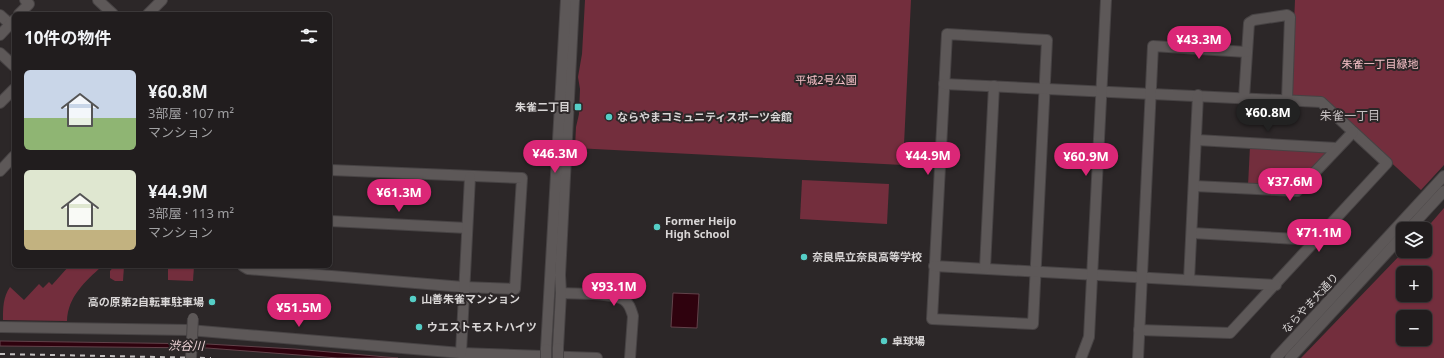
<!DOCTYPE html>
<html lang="ja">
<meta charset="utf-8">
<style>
body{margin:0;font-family:"Noto Sans","Noto Sans JP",sans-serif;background:#292627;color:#f1f3f6;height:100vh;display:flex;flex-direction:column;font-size:15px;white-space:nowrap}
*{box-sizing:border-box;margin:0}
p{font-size:13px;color:#a2a2a4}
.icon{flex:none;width:22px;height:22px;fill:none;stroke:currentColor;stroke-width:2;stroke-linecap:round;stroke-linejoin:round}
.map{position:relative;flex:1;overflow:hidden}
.sheet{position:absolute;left:12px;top:12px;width:320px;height:256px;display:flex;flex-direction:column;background:#211d1e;border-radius:6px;box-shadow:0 1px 3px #0004,0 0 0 1px #3e3b3c}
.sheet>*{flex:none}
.controls{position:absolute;left:1396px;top:222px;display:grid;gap:8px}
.controls a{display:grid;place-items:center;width:36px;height:36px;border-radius:6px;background:#211d1e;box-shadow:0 1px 3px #0004,0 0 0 1px #3e3b3c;font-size:20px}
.price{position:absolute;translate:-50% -34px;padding:0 9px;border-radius:14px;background:#db2777;color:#fff;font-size:13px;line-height:26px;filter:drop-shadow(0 1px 2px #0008)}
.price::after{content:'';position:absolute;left:50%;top:24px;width:12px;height:9px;margin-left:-6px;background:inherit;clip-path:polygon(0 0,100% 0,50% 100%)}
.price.selected{background:#222;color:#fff}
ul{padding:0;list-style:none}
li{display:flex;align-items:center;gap:12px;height:100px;padding:0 12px}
li span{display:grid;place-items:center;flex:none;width:112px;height:80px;border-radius:6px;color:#555}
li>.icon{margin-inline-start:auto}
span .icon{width:48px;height:48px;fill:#fffc;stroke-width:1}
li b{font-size:17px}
h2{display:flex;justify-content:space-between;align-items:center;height:48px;padding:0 12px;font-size:17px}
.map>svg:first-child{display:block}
.green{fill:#732e3d;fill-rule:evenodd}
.water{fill:#2f020e;stroke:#62424a}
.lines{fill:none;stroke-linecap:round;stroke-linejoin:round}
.minor-casing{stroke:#474344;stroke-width:12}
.minor{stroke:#5d5858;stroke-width:10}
.rail{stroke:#c3c0c0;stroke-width:2;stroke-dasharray:5 5;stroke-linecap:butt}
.minor-bridge-casing{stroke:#474344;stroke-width:12;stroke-linecap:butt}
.minor-bridge{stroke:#5d5858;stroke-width:10}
.poi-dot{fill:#55cec6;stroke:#2c2728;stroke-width:1.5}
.labels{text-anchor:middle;stroke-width:4;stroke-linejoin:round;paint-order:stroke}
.park-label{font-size:11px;fill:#f7c1c8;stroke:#2c2728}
.poi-label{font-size:11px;font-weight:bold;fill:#d9d6d6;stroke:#2c2728;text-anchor:start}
.street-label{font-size:11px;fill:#d9d6d6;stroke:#2c2728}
.neighbourhood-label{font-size:12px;fill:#c6c0c1;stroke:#2c2728}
.water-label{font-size:12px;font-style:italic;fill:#edd2d5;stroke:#2c2728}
</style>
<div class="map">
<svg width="1444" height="358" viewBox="0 0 1444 358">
<rect width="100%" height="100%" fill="#2c2728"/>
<g class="green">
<polygon points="585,0 911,0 903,165 575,148 576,127 579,114 580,89 578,77 582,54"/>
<polygon points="1295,0 1444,0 1444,165 1421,190 1322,99 1293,97 1291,94"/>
<polygon points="1250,146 1325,150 1327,155 1297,187 1248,186"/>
<polygon points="802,180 889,184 887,224 800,219"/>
<path d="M1444,208V358H1301L1404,251H1425V230ZM1403,273H1425V295H1403ZM1403,317H1425V339H1403Z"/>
<path d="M69,266H102C85,282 68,296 67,321L3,320C3,308 3,297 10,287L24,300L39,284L43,288L49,282L52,285Z"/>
<polygon points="114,266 124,266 123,281 115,281 110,278 110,271"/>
<polygon points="168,266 194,266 193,281 168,280"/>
</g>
<g class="water">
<polygon points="673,293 699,294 697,328 671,327"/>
<polygon points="0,341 207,344 295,349 398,358 338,358 207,348 0,346"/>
</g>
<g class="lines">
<defs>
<g id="minor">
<polyline points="98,0 113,14"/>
<polyline points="19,14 29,4 25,0"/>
<polyline points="148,14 162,0"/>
<polyline points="0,15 10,24"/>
<polygon points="947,34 1047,40 1033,324 932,319"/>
<polyline points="0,35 14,20"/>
<polyline points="0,53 14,66"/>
<polyline points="944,84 1321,102 1387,163 1230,333 1139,330"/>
<polyline points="1244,98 1249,23 1254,20 1287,15 1290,17 1287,100"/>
<polyline points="0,103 14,89"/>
<polyline points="1197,140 1337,148"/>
<polyline points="0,171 14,156"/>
<polyline points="1194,186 1297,191 1353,132"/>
<polyline points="330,221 467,228"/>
<polyline points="1409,229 1444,191"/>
<polyline points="1192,233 1316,240"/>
<polyline points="243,266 248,269 463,287 515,289 522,178 330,170"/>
<polyline points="934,266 1276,285"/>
<polyline points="985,268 994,86"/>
<polyline points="1189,280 1198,95"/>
<path d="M561,293C576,294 613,292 624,300C630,304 631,310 633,316L630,358"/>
<polyline points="0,327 189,330 461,353 597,358"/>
<polyline points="558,348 561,293 560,275 574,0"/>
<polyline points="546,349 566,0"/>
<polyline points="461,353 470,177"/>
<polyline points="1081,358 1089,337 1106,0"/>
<polyline points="1138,358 1153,46 1246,52"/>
<polyline points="1276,358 1444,176"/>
<polyline points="1290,358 1403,235"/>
</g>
</defs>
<use href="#minor" class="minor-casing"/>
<use href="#minor" class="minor"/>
<polyline class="rail" points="0,354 211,358"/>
<defs>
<g id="minor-bridge">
<polyline points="191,358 193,318"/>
<polyline points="546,358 546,349"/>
<polyline points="558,358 558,348"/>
</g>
</defs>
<use href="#minor-bridge" class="minor-bridge-casing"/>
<use href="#minor-bridge" class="minor-bridge"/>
</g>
<g class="poi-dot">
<rect x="574" y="103" width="8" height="8" rx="2"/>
<circle cx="609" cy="117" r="4"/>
<circle cx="657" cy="227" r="4"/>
<circle cx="804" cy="257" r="4"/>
<circle cx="413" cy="299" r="4"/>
<circle cx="212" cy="302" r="4"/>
<circle cx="419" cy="327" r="4"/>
<circle cx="884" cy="341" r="4"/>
</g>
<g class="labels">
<g class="park-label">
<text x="1380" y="68">朱雀一丁目緑地</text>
<text x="826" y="84">平城2号公園</text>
</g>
<g class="poi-label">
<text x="570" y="111" text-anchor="end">朱雀二丁目</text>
<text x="617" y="121">ならやまコミュニティスポーツ会館</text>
<text x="665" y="225">Former Heijo<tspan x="665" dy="13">High School</tspan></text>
<text x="812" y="261">奈良県立奈良高等学校</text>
<text x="421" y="303">山善朱雀マンション</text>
<text x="204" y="306" text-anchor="end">高の原第2自転車駐車場</text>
<text x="427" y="331">ウエストモストハイツ</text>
<text x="892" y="345">卓球場</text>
</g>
<g class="street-label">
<text transform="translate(1310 303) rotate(-47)" y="4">ならやま大通り</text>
</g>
<g class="neighbourhood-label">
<text x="1350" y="120">朱雀一丁目</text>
</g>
<g class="water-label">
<text transform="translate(186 346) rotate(1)" y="4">渋谷川</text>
</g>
</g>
</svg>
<div class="controls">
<a><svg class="icon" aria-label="layers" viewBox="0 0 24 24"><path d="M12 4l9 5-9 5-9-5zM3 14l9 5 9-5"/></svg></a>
<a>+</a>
<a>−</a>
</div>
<b class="price" style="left:1199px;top:60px">¥43.3M</b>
<b class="price selected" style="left:1268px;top:133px">¥60.8M</b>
<b class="price" style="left:555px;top:174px">¥46.3M</b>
<b class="price" style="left:928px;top:176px">¥44.9M</b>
<b class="price" style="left:1086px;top:177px">¥60.9M</b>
<b class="price" style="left:1290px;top:202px">¥37.6M</b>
<b class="price" style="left:399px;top:213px">¥61.3M</b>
<b class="price" style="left:1319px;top:253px">¥71.1M</b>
<b class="price" style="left:614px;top:307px">¥93.1M</b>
<b class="price" style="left:299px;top:328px">¥51.5M</b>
<section class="sheet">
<h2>10件の物件<svg class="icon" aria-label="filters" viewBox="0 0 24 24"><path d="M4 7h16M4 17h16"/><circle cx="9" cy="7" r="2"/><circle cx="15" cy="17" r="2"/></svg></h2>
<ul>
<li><span style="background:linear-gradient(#c9d6e8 60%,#8fb573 0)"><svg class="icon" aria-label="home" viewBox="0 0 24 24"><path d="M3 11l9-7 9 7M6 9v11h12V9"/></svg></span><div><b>¥60.8M</b><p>3部屋 · 107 m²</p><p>マンション</p></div></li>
<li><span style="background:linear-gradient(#dfe7d0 75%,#c2b280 0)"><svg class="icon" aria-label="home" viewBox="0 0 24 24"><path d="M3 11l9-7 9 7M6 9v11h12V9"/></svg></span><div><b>¥44.9M</b><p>3部屋 · 113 m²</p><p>マンション</p></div></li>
</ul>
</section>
</div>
